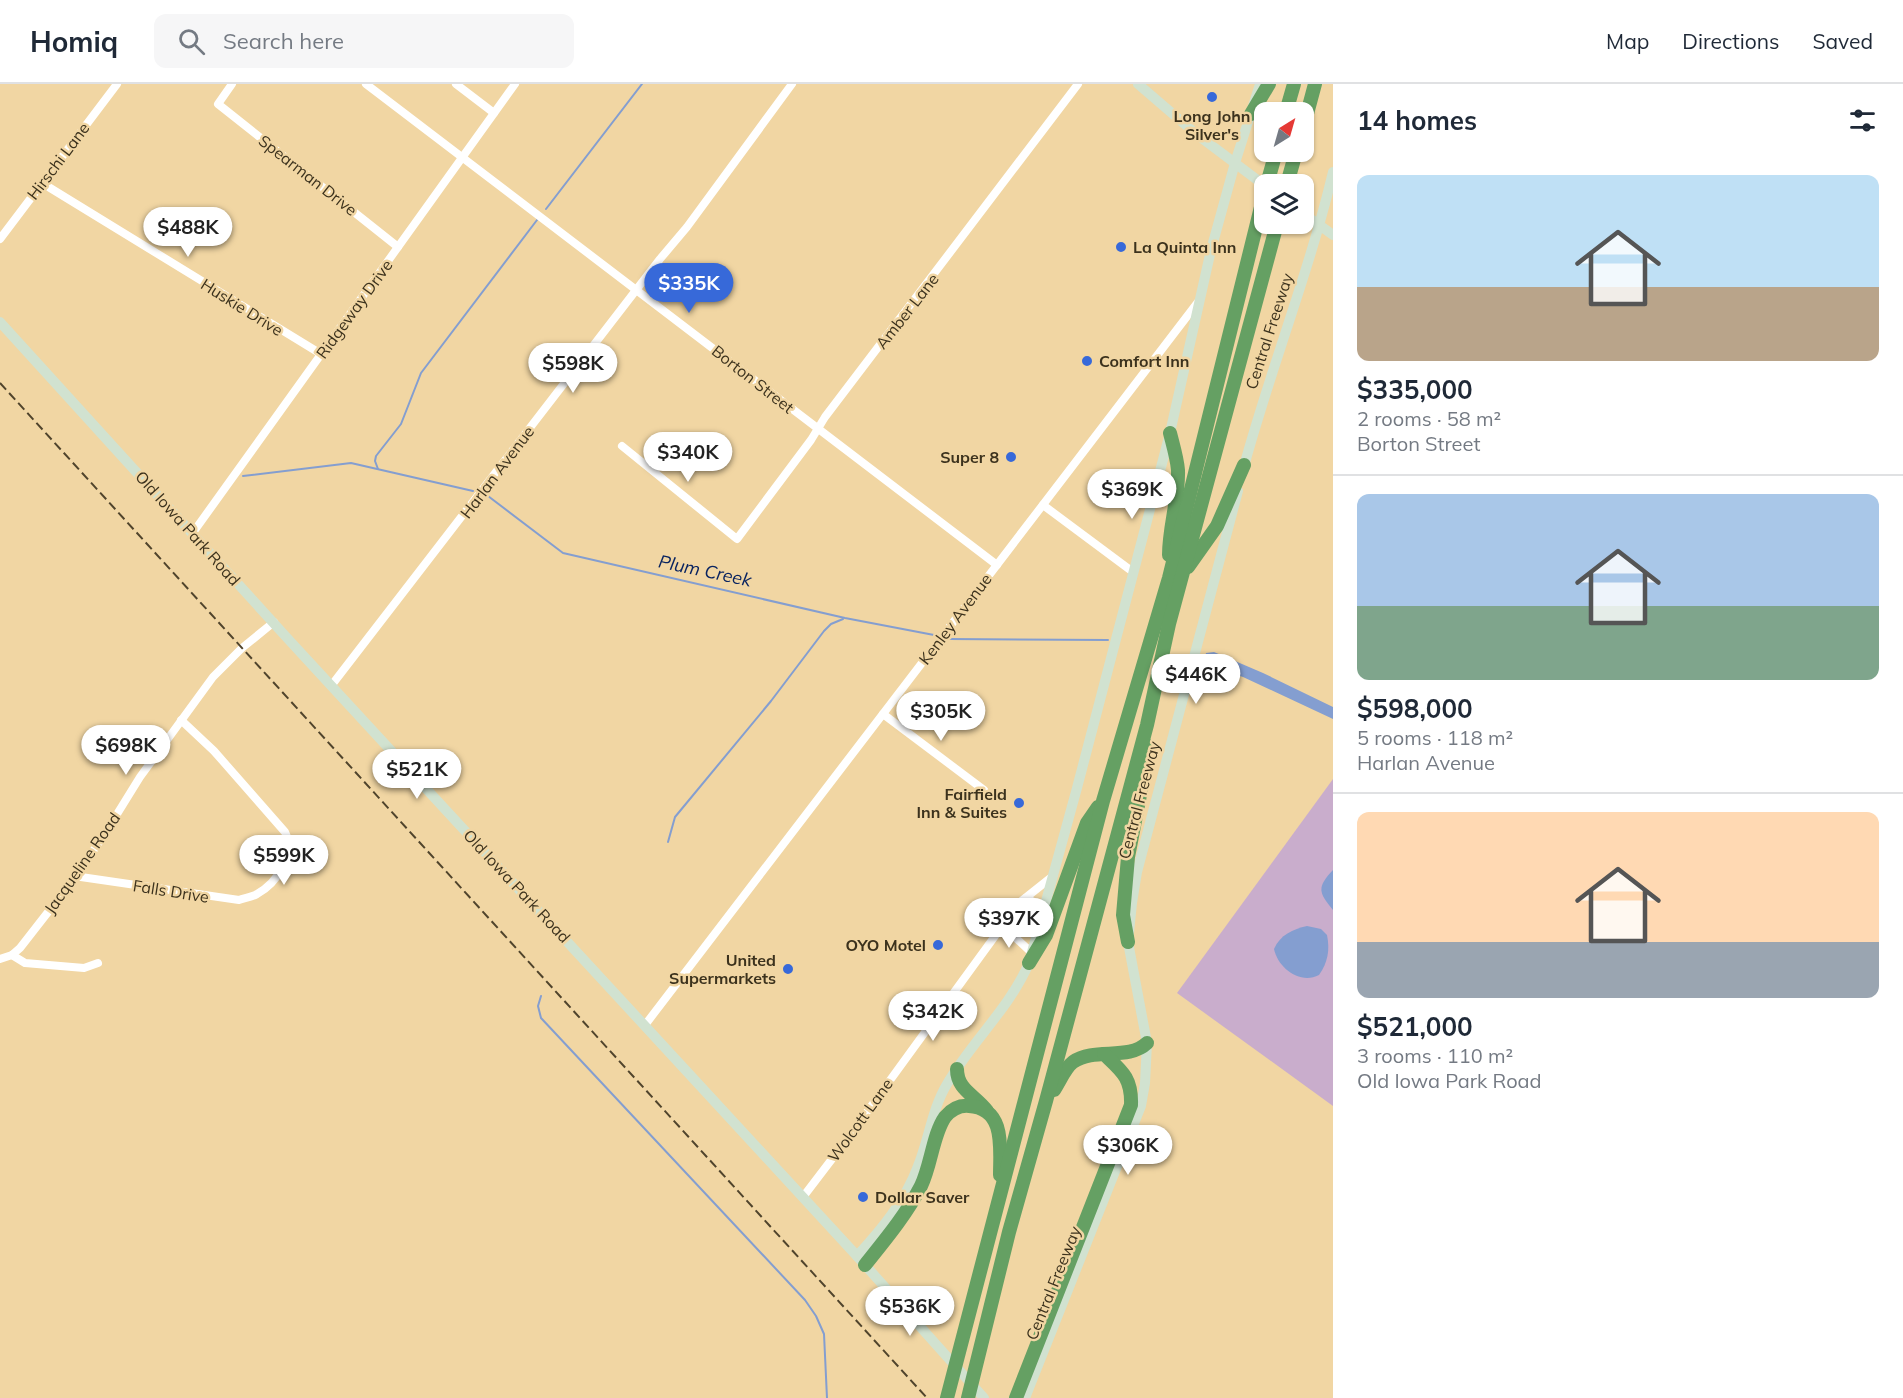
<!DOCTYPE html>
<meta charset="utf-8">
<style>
body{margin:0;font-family:Mulish,sans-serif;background:#f6f6f7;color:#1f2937;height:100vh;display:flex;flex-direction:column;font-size:22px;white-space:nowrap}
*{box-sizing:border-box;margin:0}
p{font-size:20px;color:#747a83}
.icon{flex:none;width:33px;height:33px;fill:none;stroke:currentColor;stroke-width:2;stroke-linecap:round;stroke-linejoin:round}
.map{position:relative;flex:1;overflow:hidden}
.side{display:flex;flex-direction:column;background:#fff;width:570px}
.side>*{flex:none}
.needle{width:39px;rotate:37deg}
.buttons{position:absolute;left:1254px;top:18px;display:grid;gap:12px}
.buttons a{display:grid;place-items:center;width:60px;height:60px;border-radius:12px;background:#fff;box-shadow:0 2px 4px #0004;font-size:30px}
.price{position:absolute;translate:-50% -51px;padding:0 14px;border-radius:21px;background:#fff;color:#222;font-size:20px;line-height:39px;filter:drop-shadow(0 2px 3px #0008)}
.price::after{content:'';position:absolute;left:50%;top:36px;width:18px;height:14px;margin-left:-9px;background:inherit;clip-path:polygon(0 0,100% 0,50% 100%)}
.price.active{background:#3769d9;color:#fff}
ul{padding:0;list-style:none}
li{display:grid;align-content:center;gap:12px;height:318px;padding:0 24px}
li+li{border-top:2px solid #e0e1e3}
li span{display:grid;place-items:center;height:186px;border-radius:12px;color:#555}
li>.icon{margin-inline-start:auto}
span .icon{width:108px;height:108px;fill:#fffc;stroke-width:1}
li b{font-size:26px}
h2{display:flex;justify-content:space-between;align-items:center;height:72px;padding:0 24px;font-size:26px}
header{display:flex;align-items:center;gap:36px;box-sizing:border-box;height:84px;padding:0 30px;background:#fff;border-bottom:2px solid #e0e1e3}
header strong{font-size:28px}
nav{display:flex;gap:33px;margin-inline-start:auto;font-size:21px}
.search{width:420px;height:54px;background:#f6f6f7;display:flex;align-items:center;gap:15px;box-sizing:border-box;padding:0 21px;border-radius:12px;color:#747a83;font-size:22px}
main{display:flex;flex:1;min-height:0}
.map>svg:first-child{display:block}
.green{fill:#c9adcc}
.water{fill:#849ed0}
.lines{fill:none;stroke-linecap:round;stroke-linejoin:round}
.stream{stroke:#849ed0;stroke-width:2}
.street{stroke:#fff;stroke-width:8}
.secondary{stroke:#d1e2d0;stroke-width:10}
.highway{stroke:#65a063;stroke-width:14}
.rail{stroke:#50442c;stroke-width:2;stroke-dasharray:9 4.5;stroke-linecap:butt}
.poi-dot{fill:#3769d9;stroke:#f1d6a3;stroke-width:2}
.labels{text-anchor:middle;stroke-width:5;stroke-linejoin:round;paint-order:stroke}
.poi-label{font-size:16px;font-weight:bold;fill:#3c321d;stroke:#f1d6a3;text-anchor:end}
.street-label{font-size:16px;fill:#3c321d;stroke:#f1d6a3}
.water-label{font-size:18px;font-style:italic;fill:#0a2460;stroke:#f1d6a3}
</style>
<header>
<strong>Homiq</strong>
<div class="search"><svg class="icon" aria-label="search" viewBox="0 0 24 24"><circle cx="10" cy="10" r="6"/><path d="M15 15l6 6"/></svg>Search here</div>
<nav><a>Map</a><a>Directions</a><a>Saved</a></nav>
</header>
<main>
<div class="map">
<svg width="1333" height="1314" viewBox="0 0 1333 1314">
<rect width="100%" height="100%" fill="#f1d6a3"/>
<polygon class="green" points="1333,695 1333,1022 1177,909"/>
<g class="water">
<polygon points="1214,568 1263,589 1333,623 1333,635 1243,593 1203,580 1206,569"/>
<path d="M1333,786V826C1318,808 1317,803 1333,786Z"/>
<path d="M1307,842L1321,845L1327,851C1330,866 1328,878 1319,891C1300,901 1278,884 1274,865C1280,851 1293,845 1307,842Z"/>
</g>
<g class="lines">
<g class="stream">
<polyline points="546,125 642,0"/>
<polyline points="378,385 375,377 376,372 401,340 421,289 537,136"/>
<polyline points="243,392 351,379 473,407"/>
<polyline points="488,412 563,469 845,534 934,551"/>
<polyline points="949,555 1108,556"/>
<polyline points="668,758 675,733 771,617 824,547 831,540 843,535"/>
<polyline points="541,912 538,922 541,934 805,1216 816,1232 824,1250 827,1314"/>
</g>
<g class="street">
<polyline points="232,0 218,20 398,163"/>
<polyline points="366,0 997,481"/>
<polyline points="456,0 494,29"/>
<polyline points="42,99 321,270"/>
<polyline points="0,155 117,0"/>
<polyline points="622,362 737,455 811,356 825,333 1078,0"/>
<polyline points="1043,421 1133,488"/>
<polyline points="192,450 515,0"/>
<polyline points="331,602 660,175 687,143 792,0"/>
<polyline points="883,630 984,706"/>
<path d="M74,792L239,816C245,814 252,813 257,810C277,799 296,770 285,748L214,667L181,636"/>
<polyline points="1026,814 1044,823"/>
<polyline points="1003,842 1032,869"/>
<polyline points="12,871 25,879 84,884 98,879"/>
<polyline points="0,875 12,871 20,864 52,823 101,756 140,693 213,593 242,564 274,538"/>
<polyline points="645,941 1198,218"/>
<polyline points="803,1113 848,1054 1019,819 1053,792"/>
</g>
<g class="secondary">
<polyline points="1138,0 1195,49 1264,101"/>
<polyline points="1304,130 1333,151"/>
<polyline points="0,238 289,556 857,1172 984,1314"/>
<path d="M1243,386C1270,286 1309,189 1333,88"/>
<path d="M857,1172C882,1145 905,1117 918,1082C929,1055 932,1025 947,1000C972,957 1009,925 1029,879L1077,704L1170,349L1211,166L1235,79L1260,0"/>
<polyline points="1025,1314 1141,1022 1145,999 1147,959 1128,858 1132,819 1137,788 1238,407"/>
</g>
<g class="highway">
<polyline points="1286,28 1294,0"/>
<polyline points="1251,30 1269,0"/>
<polyline points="1304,41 1315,0"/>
<polyline points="1267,100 1276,68"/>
<polyline points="1287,100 1296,68"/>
<path d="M1169,471C1169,443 1179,415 1178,386C1177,374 1173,361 1170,349"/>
<polyline points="1188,483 1217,442 1244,381"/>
<polyline points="1128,858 1123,831 1128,773 1146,680 1147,661"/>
<polyline points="1029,879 1046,851 1087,739 1098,723"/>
<path d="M957,985C957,1006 975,1011 987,1027"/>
<path d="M1054,1006C1060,997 1065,984 1073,978C1095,963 1128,977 1147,959"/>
<path d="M865,1181C885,1156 906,1131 921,1102C931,1082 933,1050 945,1033C951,1026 959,1021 969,1022C1006,1024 1000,1065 1000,1091"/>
<polyline points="947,1314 1103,717 1169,494 1264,111"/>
<polyline points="968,1314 1009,1148 1046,1017 1147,641 1169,540 1277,140"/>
<path d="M1016,1314L1131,1021C1132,994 1122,987 1104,970"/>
</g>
<polyline class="rail" points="0,299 927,1314"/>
</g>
<g class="poi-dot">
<circle cx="1212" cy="13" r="6"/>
<circle cx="1121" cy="163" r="6"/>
<circle cx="1087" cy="277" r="6"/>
<circle cx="1011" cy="373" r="6"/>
<circle cx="1019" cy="719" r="6"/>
<circle cx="938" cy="861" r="6"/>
<circle cx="788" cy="885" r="6"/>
<circle cx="863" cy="1113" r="6"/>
</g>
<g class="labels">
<g class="poi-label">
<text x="1212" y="38" text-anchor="middle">Long John<tspan x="1212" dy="18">Silver's</tspan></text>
<text x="1133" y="169" text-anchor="start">La Quinta Inn</text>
<text x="1099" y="283" text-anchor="start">Comfort Inn</text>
<text x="999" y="379">Super 8</text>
<text x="1007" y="716">Fairfield<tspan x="1007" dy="18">Inn &amp; Suites</tspan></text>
<text x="926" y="867">OYO Motel</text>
<text x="776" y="882">United<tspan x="776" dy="18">Supermarkets</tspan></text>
<text x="875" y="1119" text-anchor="start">Dollar Saver</text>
</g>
<g class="street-label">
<text transform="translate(58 77) rotate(-53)" y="6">Hirschi Lane</text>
<text transform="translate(308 91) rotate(38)" y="6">Spearman Drive</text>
<text transform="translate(242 223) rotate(32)" y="6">Huskie Drive</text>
<text transform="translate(354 225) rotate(-54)" y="6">Ridgeway Drive</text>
<text transform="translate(907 227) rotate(-52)" y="6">Amber Lane</text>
<text transform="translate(1269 247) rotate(-72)" y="6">Central Freeway</text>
<text transform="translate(753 295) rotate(38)" y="6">Borton Street</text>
<text transform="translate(497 388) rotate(-53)" y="6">Harlan Avenue</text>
<text transform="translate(188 444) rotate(48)" y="6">Old Iowa Park Road</text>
<text transform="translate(955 535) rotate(-53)" y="6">Kenley Avenue</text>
<text transform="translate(1139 716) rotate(-75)" y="6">Central Freeway</text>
<text transform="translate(82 779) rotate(-55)" y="6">Jacqueline Road</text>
<text transform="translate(517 802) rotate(47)" y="6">Old Iowa Park Road</text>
<text transform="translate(171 807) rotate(9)" y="6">Falls Drive</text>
<text transform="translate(860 1036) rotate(-54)" y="6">Wolcott Lane</text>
<text transform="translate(1053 1199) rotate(-68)" y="6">Central Freeway</text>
</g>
<g class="water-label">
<text transform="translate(705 487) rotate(12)" y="6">Plum Creek</text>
</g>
</g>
</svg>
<div class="buttons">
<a><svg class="needle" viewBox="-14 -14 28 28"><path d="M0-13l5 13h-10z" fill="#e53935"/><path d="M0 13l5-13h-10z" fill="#747a83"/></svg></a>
<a><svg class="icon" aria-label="layers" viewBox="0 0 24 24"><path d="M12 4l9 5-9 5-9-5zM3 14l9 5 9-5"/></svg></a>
</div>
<b class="price" style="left:188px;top:174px">$488K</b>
<b class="price active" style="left:689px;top:230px">$335K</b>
<b class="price" style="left:573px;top:310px">$598K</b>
<b class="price" style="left:688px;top:399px">$340K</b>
<b class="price" style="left:1132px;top:436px">$369K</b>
<b class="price" style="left:1196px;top:621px">$446K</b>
<b class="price" style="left:941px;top:658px">$305K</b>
<b class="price" style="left:126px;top:692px">$698K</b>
<b class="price" style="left:417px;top:716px">$521K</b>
<b class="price" style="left:284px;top:802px">$599K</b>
<b class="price" style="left:1009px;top:865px">$397K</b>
<b class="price" style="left:933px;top:958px">$342K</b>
<b class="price" style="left:1128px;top:1092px">$306K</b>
<b class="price" style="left:910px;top:1253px">$536K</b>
</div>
<section class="side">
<h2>14 homes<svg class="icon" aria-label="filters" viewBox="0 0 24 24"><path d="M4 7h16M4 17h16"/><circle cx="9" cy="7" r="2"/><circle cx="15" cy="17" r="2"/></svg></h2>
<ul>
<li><span style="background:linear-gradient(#bfe0f5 60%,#b9a48a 0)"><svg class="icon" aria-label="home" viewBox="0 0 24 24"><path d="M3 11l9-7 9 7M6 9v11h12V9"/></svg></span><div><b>$335,000</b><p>2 rooms · 58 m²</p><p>Borton Street</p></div></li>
<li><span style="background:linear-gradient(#a9c7e8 60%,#7fa58c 0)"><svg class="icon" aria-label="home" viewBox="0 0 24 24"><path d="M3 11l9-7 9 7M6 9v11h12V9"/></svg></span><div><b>$598,000</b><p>5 rooms · 118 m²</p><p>Harlan Avenue</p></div></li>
<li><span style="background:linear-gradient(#ffd9b3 70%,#9aa5b1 0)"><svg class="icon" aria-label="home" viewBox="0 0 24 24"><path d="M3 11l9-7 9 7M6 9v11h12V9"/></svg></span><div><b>$521,000</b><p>3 rooms · 110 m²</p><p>Old Iowa Park Road</p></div></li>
</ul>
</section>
</main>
